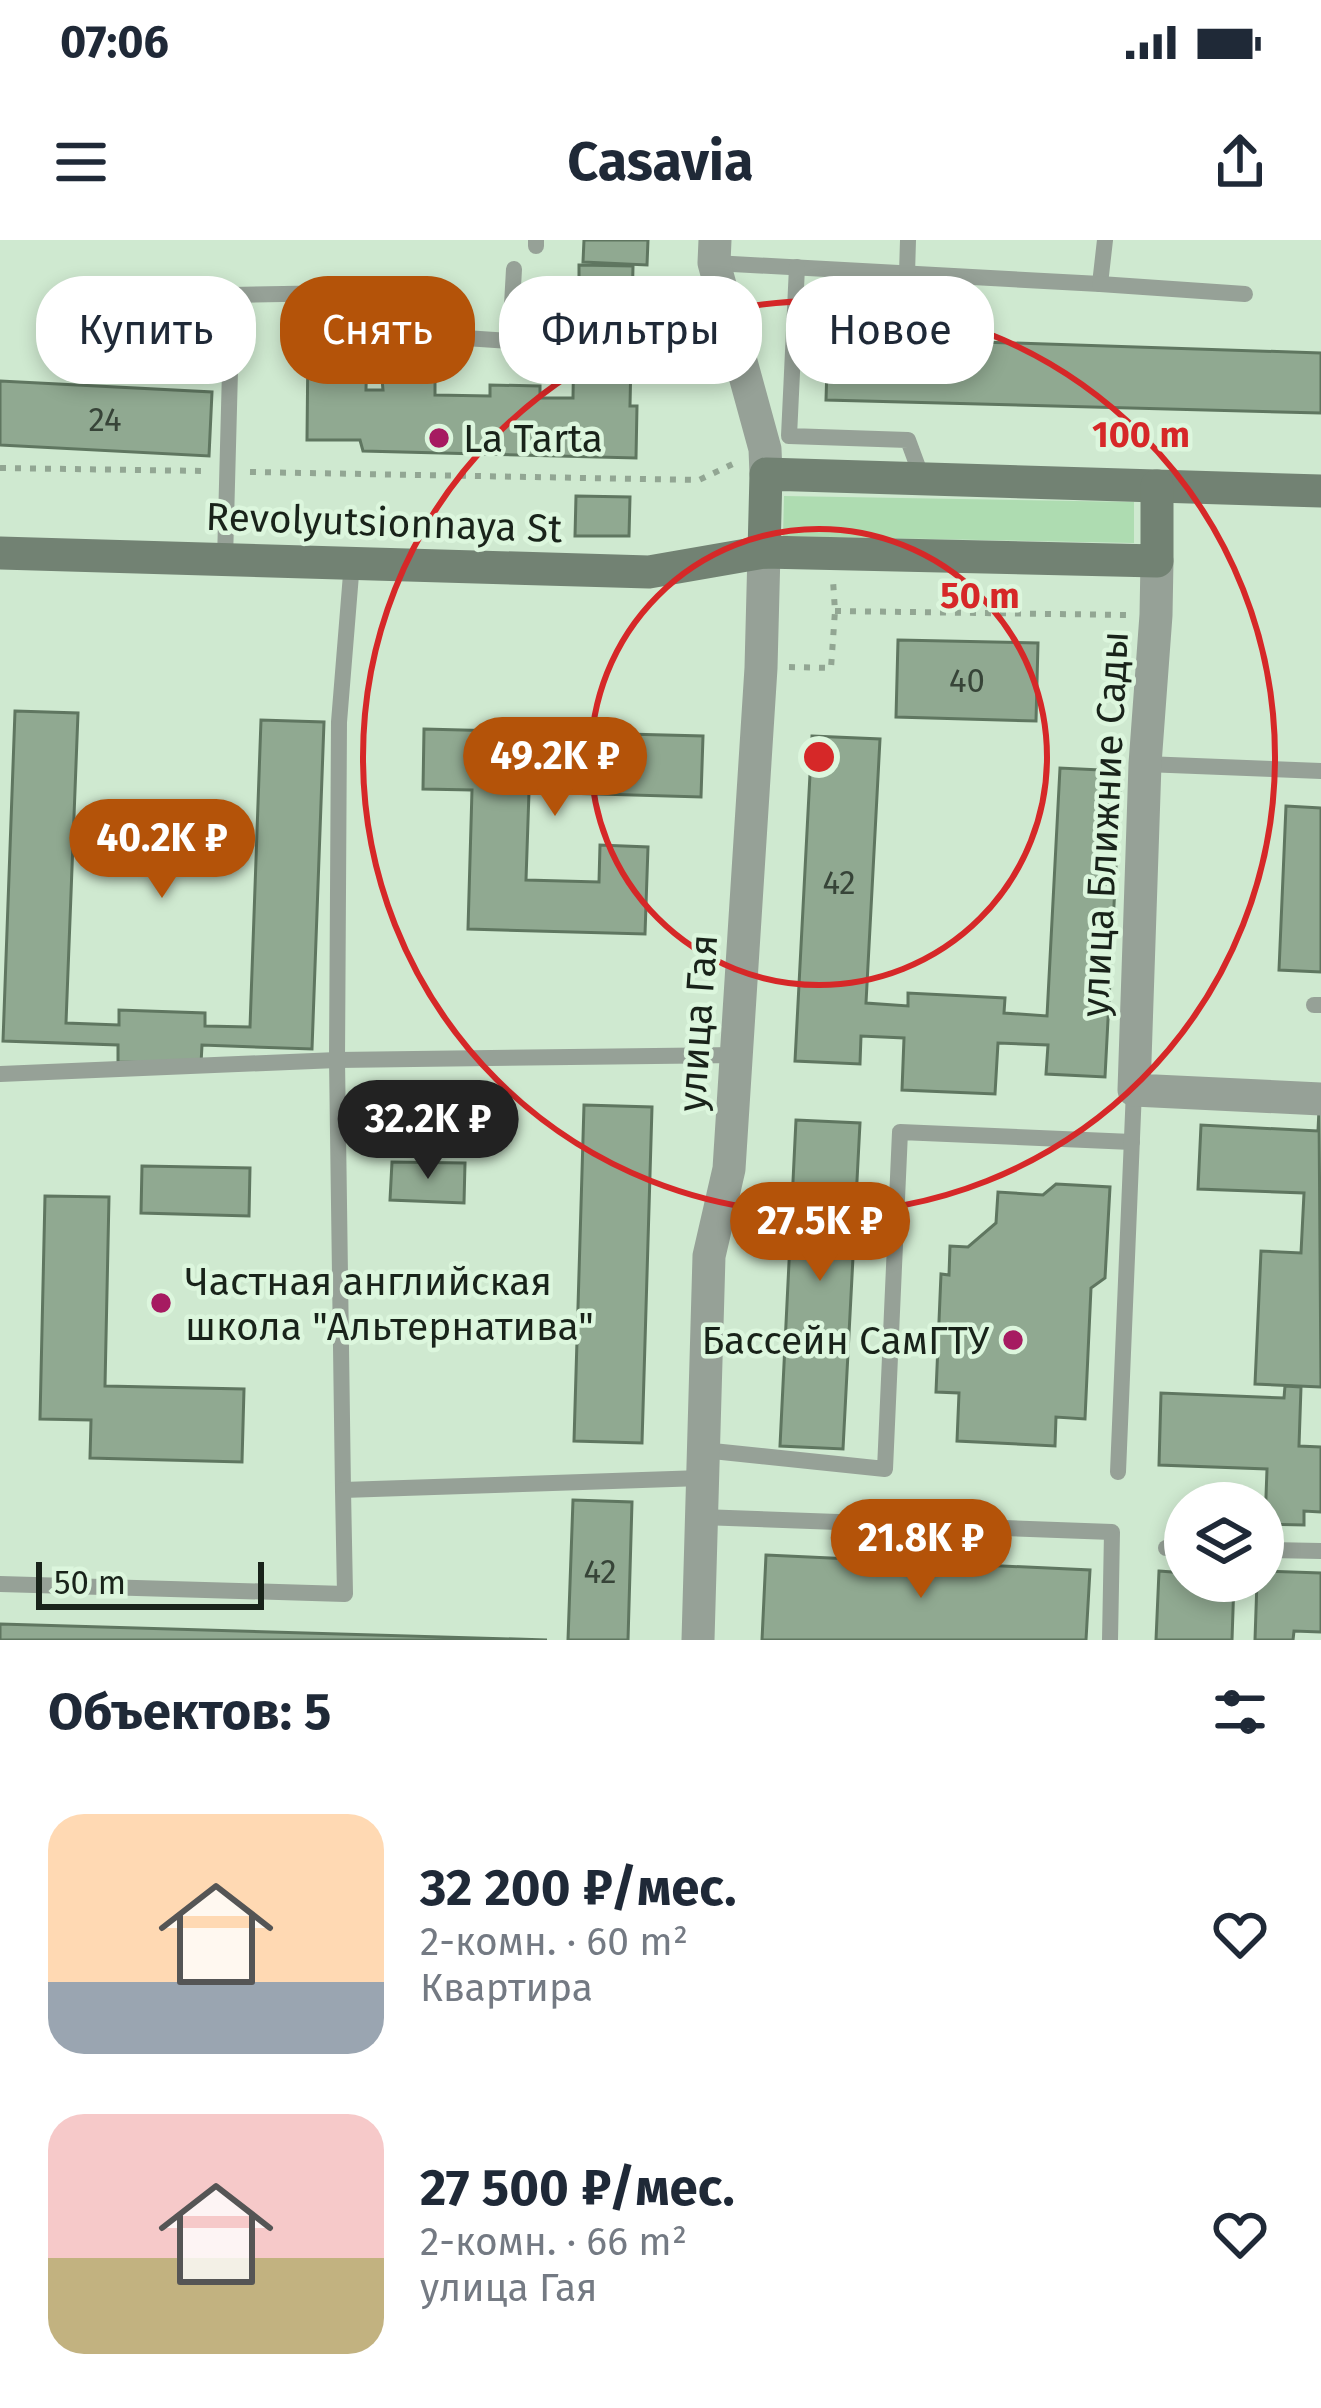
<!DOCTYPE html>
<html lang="ru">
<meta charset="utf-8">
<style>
body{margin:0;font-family:"Fira Sans",sans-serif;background:#f6f6f7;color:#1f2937;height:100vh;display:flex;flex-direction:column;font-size:45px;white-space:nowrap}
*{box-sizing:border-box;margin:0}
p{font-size:39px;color:#747a83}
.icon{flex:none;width:66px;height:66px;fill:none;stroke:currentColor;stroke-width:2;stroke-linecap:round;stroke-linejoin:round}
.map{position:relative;height:1400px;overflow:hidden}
.sheet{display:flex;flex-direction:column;background:#fff;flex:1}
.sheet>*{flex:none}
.banner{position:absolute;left:36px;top:36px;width:1251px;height:108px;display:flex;gap:24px}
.tools{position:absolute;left:1164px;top:1242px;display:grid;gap:24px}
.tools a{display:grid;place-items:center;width:120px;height:120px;border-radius:50%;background:#fff;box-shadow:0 6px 18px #0003;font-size:60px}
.scale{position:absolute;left:36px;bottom:30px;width:228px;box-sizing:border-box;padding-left:12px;border:6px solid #19231a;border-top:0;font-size:33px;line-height:42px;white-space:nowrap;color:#19231a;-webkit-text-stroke:9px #dcf6dd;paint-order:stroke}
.price{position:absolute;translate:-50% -102px;padding:0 27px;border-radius:42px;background:#b45309;color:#fff;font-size:39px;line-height:78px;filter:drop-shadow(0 3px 6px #0008)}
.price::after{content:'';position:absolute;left:50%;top:72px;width:36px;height:27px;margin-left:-18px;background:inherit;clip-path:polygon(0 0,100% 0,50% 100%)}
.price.selected{background:#222;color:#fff}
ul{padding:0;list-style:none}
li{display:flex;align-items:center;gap:36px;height:300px;padding:0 48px}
li span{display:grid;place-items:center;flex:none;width:336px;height:240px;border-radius:36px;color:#555}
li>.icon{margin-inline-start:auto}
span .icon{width:144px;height:144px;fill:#fffc;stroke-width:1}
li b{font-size:51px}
h2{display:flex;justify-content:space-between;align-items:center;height:144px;padding:0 48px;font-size:51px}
.pill{padding:0 42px;border-radius:48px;background:#fff;box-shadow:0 6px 18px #0003;font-size:42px;line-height:108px}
.pill.selected{background:#b45309;color:#fff}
.status{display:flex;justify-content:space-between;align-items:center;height:84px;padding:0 60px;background:#fff;direction:ltr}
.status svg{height:33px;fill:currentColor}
header{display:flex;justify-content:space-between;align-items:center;height:156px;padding:0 48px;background:#fff;font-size:54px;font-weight:700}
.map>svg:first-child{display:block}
.green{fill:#aedcb1}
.building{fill:#90a991;stroke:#5f7660;stroke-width:3}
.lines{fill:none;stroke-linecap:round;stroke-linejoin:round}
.path{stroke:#92a693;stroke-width:6;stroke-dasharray:6 9;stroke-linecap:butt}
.service{stroke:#96a197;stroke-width:16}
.minor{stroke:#96a197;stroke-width:33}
.secondary{stroke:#728273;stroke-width:33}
.ring{fill:none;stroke:#d62828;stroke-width:6}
.poi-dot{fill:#a61b61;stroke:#dcf6dd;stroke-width:4.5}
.labels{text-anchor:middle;stroke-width:9;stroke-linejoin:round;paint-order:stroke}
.number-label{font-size:33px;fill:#374438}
.poi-label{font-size:39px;fill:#19231a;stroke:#dcf6dd;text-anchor:start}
.street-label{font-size:39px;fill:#19231a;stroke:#dcf6dd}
.centre{fill:#d62828;stroke:#dcf6dd;stroke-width:6}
.ring-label{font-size:36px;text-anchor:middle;font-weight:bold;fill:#d62828;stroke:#dcf6dd;stroke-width:9;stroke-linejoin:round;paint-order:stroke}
</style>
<div class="status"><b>07:06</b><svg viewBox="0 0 49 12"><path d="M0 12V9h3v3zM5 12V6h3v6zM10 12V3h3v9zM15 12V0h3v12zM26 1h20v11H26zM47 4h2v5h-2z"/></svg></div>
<header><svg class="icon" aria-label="menu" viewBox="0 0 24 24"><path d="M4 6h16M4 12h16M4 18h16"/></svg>Casavia<svg class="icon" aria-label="share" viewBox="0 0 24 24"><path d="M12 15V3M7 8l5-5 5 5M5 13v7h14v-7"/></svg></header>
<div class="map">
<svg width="1321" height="1400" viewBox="0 0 1321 1400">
<rect width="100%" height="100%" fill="#cfe9d0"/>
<polygon class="green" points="784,256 1134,262 1134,303 783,296"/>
<g class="building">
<polygon points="584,0 648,0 647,25 583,22"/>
<polygon points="579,25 633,26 630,166 637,166 636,218 363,211 360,200 307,200 308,104 367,105 366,150 383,150 382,139 435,140 435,155 490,156 490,145 540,146 540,158 573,158 574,95 567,95 568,54 579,54"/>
<polygon points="828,97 1321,113 1321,173 826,160"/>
<polygon points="0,141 212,152 209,216 0,205"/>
<polygon points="576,256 630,257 629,296 575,296"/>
<polygon points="898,400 1038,403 1036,481 896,477"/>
<polygon points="15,471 78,473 66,783 119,785 119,770 205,773 205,786 250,787 261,480 324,482 312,809 202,805 201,824 118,822 118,805 3,801"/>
<polygon points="424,489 703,496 701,557 529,552 526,640 599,642 600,605 648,607 645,694 468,689 472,550 423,549"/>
<polygon points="812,496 880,499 866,763 908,766 908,753 1005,758 1004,773 1047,776 1060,528 1121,531 1105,837 1046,834 1048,805 998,803 995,854 902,850 904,798 861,796 860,824 795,821"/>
<polygon points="1286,566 1321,568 1321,732 1279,730"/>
<polygon points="584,865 652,867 642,1203 574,1201"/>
<polygon points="1319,869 1321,1147 1255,1144 1261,1011 1301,1013 1304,953 1198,949 1201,885 1318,891"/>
<polygon points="796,880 860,883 843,1209 780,1206"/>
<polygon points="392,922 465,923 464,963 390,960"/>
<polygon points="142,926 250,928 249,976 141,973"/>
<polygon points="1056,944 1110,947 1105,1038 1091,1048 1085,1179 1056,1177 1055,1206 957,1201 959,1153 936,1152 941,1034 949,1035 950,1006 968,1007 996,983 998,952 1043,955"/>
<polygon points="45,956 109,957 105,1146 244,1149 242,1222 90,1218 91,1180 40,1179"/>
<polygon points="1285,1146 1301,1147 1299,1206 1321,1207 1321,1272 1304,1271 1304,1285 1265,1284 1267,1229 1159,1225 1161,1153 1284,1158"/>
<polygon points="573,1260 632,1262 628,1400 568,1400"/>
<polygon points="766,1315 1090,1330 1086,1400 762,1400"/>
<polygon points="1159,1331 1185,1333 1185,1341 1234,1341 1232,1400 1156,1400"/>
<polygon points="1263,1331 1321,1333 1321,1392 1294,1391 1293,1400 1255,1400 1257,1341 1263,1341"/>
<polygon points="0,1384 547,1400 0,1400"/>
</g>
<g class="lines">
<g class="path">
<polyline points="0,228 206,231"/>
<polyline points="250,232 699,240 737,222"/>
<polyline points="835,371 1127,375"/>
<polyline points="789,427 831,428 835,371 833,340"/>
</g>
<g class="service">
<polyline points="536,6 536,0"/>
<polyline points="714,23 1100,44 1105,0"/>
<polyline points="797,27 789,196 908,200 922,238"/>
<polyline points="907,34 908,0"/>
<polyline points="1100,44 1245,54"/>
<polyline points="225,320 232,55 341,53 391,93 510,101 514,29"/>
<polyline points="1145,524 1321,531"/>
<polyline points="1314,765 1321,765"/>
<polyline points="0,834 337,820 738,815"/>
<polyline points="703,1210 885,1229 900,892 1132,902"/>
<polyline points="1118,1232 1134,850"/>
<polyline points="343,1250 337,820 339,482 352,322"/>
<polyline points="701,1277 1112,1292 1110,1400"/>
<polyline points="1166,1308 1185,1308"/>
<polyline points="1263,1310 1321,1311"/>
<polyline points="0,1344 345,1354 343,1250 702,1238"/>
</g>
<g class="minor">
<polyline points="715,0 714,23 765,209 766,234"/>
<polyline points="1157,321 1156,375 1145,524 1134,850 1321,859"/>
<polyline points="698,1400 709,1016 729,929 761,428 764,312"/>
</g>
<g class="secondary">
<polyline points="764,312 766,234 1321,251"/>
<polyline points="0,313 649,332 764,312 1157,321 1157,246"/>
</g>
</g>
<g class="ring">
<circle cx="819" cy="517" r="228"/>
<circle cx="819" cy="517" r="456"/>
</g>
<g class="poi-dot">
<circle cx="439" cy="198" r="12"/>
<circle cx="161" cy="1063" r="12"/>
<circle cx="1013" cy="1100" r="12"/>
</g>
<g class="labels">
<g class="number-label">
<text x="105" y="191">24</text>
<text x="967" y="452">40</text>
<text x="839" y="654">42</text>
<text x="600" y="1343">42</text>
</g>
<g class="poi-label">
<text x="463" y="212">La Tarta</text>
<text x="185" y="1055">Частная английская<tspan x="185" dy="45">школа "Альтернатива"</tspan></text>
<text x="989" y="1114" text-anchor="end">Бассейн СамГТУ</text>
</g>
<g class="street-label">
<text transform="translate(384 282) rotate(2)" y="14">Revolyutsionnaya St</text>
<text transform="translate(1104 584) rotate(-87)" y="14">улица Ближние Сады</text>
<text transform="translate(697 783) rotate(-86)" y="14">улица Гая</text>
</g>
</g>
<circle cx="819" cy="517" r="18" class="centre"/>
<g class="ring-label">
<text x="1141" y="207">100 m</text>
<text x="980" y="368">50 m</text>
</g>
</svg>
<div class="tools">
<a><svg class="icon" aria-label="layers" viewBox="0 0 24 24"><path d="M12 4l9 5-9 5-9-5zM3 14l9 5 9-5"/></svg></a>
</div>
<div class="scale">50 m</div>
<b class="price" style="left:555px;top:579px">49.2K ₽</b>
<b class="price" style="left:162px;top:661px">40.2K ₽</b>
<b class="price selected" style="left:428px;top:942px">32.2K ₽</b>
<b class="price" style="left:820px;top:1044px">27.5K ₽</b>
<b class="price" style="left:921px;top:1361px">21.8K ₽</b>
<div class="banner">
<a class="pill">Купить</a>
<a class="pill selected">Снять</a>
<a class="pill">Фильтры</a>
<a class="pill">Новое</a>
</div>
</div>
<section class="sheet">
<h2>Объектов: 5<svg class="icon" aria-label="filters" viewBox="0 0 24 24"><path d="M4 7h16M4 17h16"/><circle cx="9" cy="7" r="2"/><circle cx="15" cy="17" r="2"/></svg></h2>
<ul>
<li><span style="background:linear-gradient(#ffd9b3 70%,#9aa5b1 0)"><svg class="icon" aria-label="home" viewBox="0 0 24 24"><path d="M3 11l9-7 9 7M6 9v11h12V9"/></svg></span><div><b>32 200 ₽/мес.</b><p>2-комн. · 60 m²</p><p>Квартира</p></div><svg class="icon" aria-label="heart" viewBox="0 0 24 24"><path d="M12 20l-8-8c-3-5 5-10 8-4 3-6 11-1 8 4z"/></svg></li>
<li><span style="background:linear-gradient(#f6c9c9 60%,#c2b280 0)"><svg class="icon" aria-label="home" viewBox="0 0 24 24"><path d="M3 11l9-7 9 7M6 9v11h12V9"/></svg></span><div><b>27 500 ₽/мес.</b><p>2-комн. · 66 m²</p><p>улица Гая</p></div><svg class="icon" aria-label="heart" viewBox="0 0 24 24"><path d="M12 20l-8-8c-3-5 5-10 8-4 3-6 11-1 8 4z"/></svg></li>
</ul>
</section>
